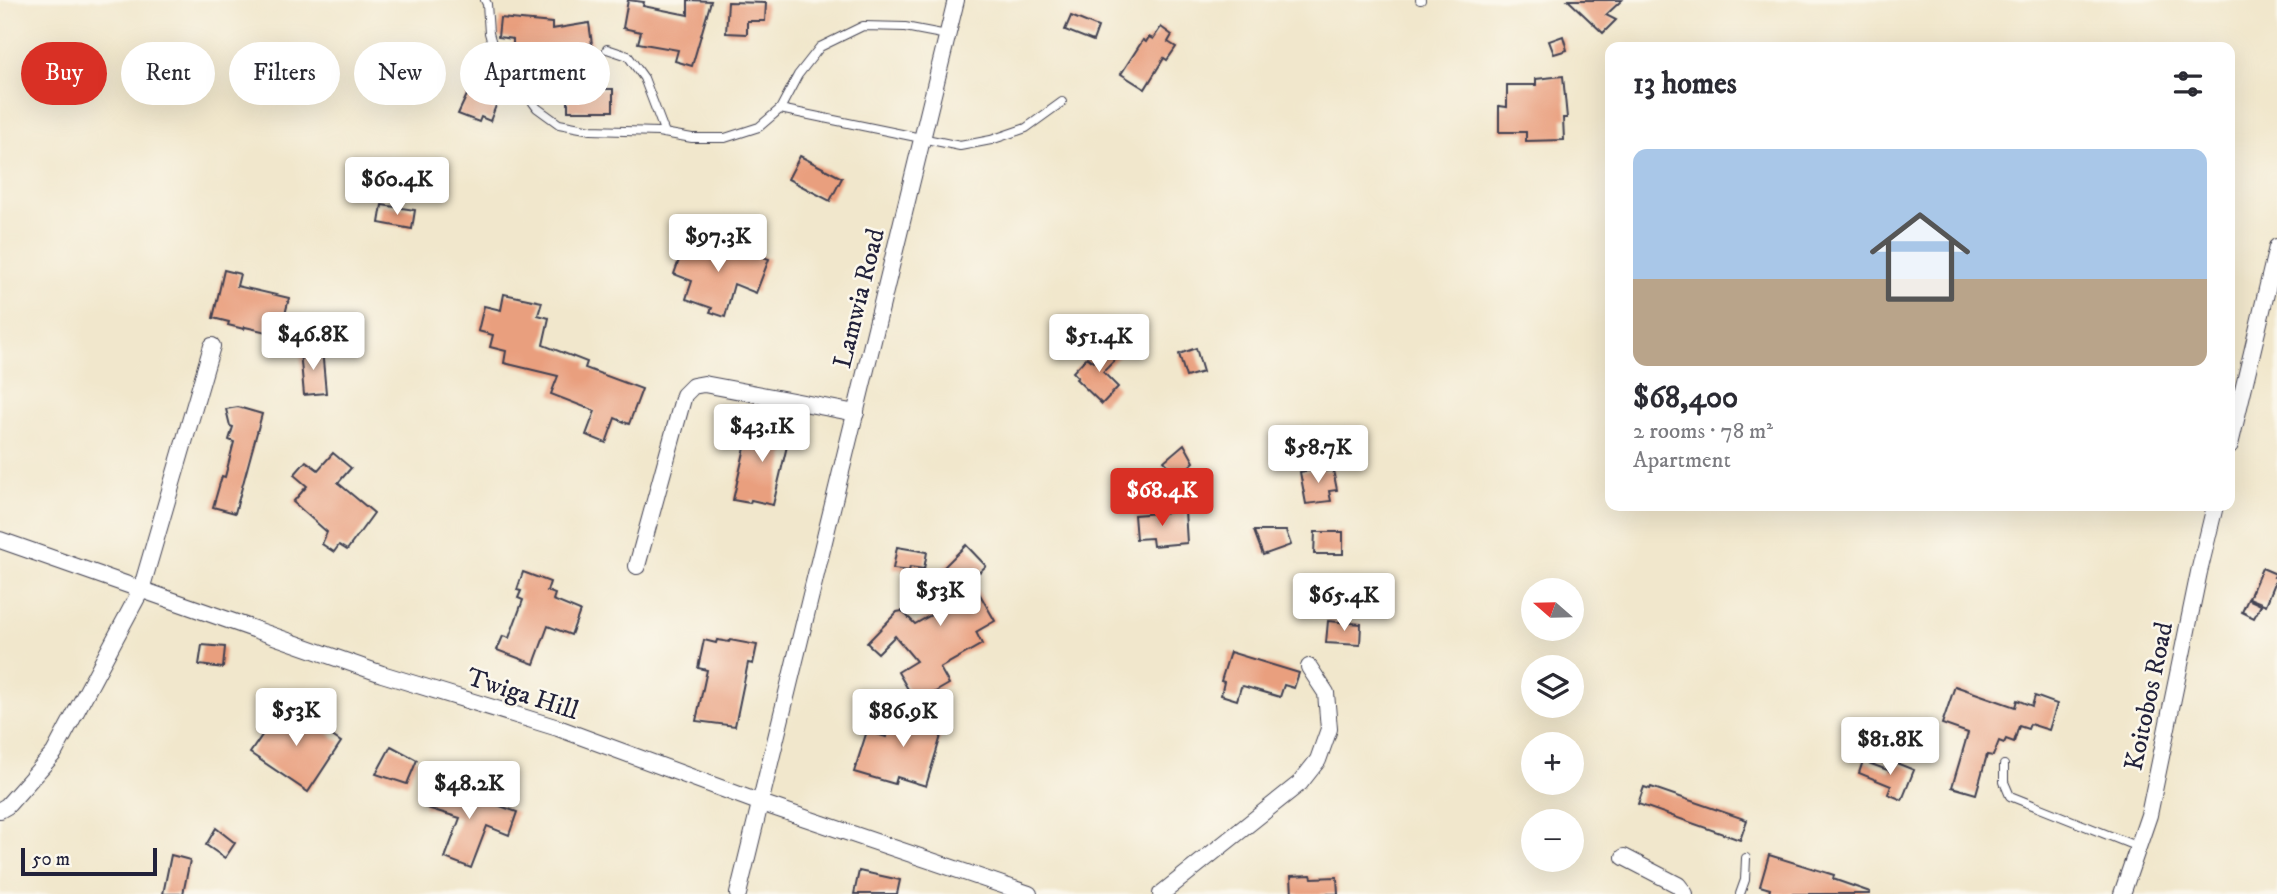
<!DOCTYPE html>
<meta charset="utf-8">
<style>
body{margin:0;font-family:"IM FELL DW Pica",serif;background:#f2f2f3;color:#2b2b33;height:100vh;display:flex;flex-direction:column;font-size:26px;white-space:nowrap}
*{box-sizing:border-box;margin:0}
p{font-size:23px;color:#7c7c81}
.icon{flex:none;width:38px;height:38px;fill:none;stroke:currentColor;stroke-width:2;stroke-linecap:round;stroke-linejoin:round}
.map{position:relative;flex:1;overflow:hidden}
.side{position:absolute;left:1605px;top:42px;width:630px;height:469px;display:flex;flex-direction:column;background:#fff;border-radius:14px;box-shadow:0 7px 28px #0002}
.side>*{flex:none}
.guide{position:absolute;left:21px;top:42px;width:665px;height:63px;display:flex;gap:14px}
.needle{width:46px;rotate:290deg}
.buttons{position:absolute;left:1521px;top:578px;display:grid;gap:14px}
.buttons a{display:grid;place-items:center;width:63px;height:63px;border-radius:50%;background:#fff;box-shadow:0 7px 28px #0002;font-size:35px}
.scale{position:absolute;left:21px;bottom:18px;width:136px;box-sizing:border-box;padding-left:7px;border:4px solid #22223b;border-top:0;font-size:19px;line-height:24px;white-space:nowrap;color:#22223b;-webkit-text-stroke:5px #fbf7ec;paint-order:stroke}
.price{position:absolute;translate:-50% -60px;padding:0 16px;border-radius:7px;background:#fff;color:#222;font-size:23px;line-height:46px;filter:drop-shadow(0 2px 4px #0008)}
.price::after{content:'';position:absolute;left:50%;top:42px;width:21px;height:16px;margin-left:-10px;background:inherit;clip-path:polygon(0 0,100% 0,50% 100%)}
.price.current{background:#d93025;color:#fff}
ul{padding:0;list-style:none}
li{display:grid;align-content:center;gap:14px;height:371px;padding:0 28px}
li+li{border-top:2px solid #e1e1e2}
li span{display:grid;place-items:center;height:217px;border-radius:14px;color:#555}
li>.icon{margin-inline-start:auto}
span .icon{width:126px;height:126px;fill:#fffc;stroke-width:1}
li b{font-size:30px}
h2{display:flex;justify-content:space-between;align-items:center;height:84px;padding:0 28px;font-size:30px}
.pill{padding:0 24px;border-radius:32px;background:#fff;box-shadow:0 7px 28px #0002;font-size:24px;line-height:63px}
.pill.current{background:#d93025;color:#fff}
.map>svg:first-child{display:block}
.building{fill:#e99f7e}
.lines{fill:none;stroke-linecap:round;stroke-linejoin:round}
.lane-casing{stroke:#414051;stroke-width:10}
.street-casing{stroke:#414051;stroke-width:18}
.lane{stroke:#fff;stroke-width:8}
.street{stroke:#fff;stroke-width:16}
.labels{text-anchor:middle;stroke-width:5;stroke-linejoin:round;paint-order:stroke}
.street-label{font-size:26px;fill:#22223b;stroke:#fbf7ec}
</style>
<div class="map">
<svg width="2277" height="894" viewBox="0 0 2277 894">
<rect width="100%" height="100%" fill="#fbf7ec"/>
<filter id="ink" filterUnits="userSpaceOnUse"><feTurbulence type="fractalNoise" baseFrequency=".0143" numOctaves="2"/><feDisplacementMap in="SourceGraphic" scale="14" xChannelSelector="R" yChannelSelector="G"/><feConvolveMatrix kernelMatrix="1 2 1 2 8 2 1 2 1" color-interpolation-filters="sRGB"/></filter>
<filter id="wash" filterUnits="userSpaceOnUse"><feTurbulence type="fractalNoise" baseFrequency=".00686" numOctaves="4" result="noise"/><feDisplacementMap in="SourceGraphic" scale="28" xChannelSelector="R" yChannelSelector="G"/><feGaussianBlur stdDeviation="1.57" result="paint"/><feColorMatrix in="noise" values="0 0 0 0 0 0 0 0 0 0 0 0 0 0 0 0 0 1.4 0 .05"/><feComposite in="paint" operator="in"/></filter>
<g filter="url(#wash)">
<rect width="100%" height="100%" fill="#f1e7cc"/>
<g id="blocks">
<g class="building">
<polygon points="628,0 644,2 643,6 688,15 688,0 711,1 692,66 675,61 678,50 638,43 641,32 623,28"/>
<polygon points="1568,0 1622,0 1606,15 1616,20 1603,33"/>
<polygon points="728,2 766,3 765,21 747,21 747,34 726,33"/>
<polygon points="1071,16 1098,27 1093,41 1065,30"/>
<polygon points="500,18 552,23 552,29 589,23 592,44 552,51 551,69 513,68 513,39 498,37"/>
<polygon points="1161,27 1172,35 1168,42 1176,47 1167,60 1164,58 1145,89 1121,74 1143,40 1146,42 1149,37 1153,39"/>
<polygon points="1563,36 1567,50 1554,54 1549,41"/>
<polygon points="1563,76 1567,118 1563,118 1564,140 1526,141 1526,132 1499,132 1499,106 1507,107 1507,85 1536,85 1536,79"/>
<polygon points="474,80 502,90 490,121 481,117 479,122 458,114"/>
<rect x="568" y="89" width="45" height="22"/>
<polygon points="800,156 842,178 830,201 788,179"/>
<polygon points="382,205 415,210 412,229 379,223"/>
<polygon points="687,238 737,257 739,253 745,255 747,251 769,259 756,293 734,284 725,317 710,312 712,308 686,299 692,281 674,274"/>
<polygon points="224,270 240,274 237,286 289,298 280,335 245,327 244,329 228,325 229,322 213,318"/>
<polygon points="504,294 542,302 538,315 549,318 543,345 587,362 585,368 642,389 629,424 615,418 606,443 586,435 595,411 551,394 558,376 504,363 506,351 490,347 493,335 478,331 484,306 501,310"/>
<polygon points="1113,342 1123,352 1103,372 1118,387 1102,404 1076,379 1078,377 1073,372 1087,357 1093,362"/>
<polygon points="1196,348 1203,372 1186,377 1179,354"/>
<polygon points="322,349 326,393 304,395 300,351"/>
<polygon points="238,407 262,414 235,513 213,507 222,476 225,477 234,442 229,440 233,427 230,426 226,409"/>
<polygon points="762,422 791,429 773,505 751,500 750,503 733,500 749,430 760,432"/>
<polygon points="1184,444 1194,462 1178,476 1164,461"/>
<polygon points="333,453 351,468 338,483 374,513 347,550 339,545 334,552 322,544 327,532 293,502 307,486 294,475 306,461 318,470"/>
<polygon points="1322,468 1326,471 1333,470 1337,490 1329,491 1331,501 1306,504 1300,472"/>
<polygon points="1185,511 1187,543 1153,546 1152,538 1136,539 1134,515"/>
<polygon points="1254,531 1286,531 1291,545 1263,555"/>
<polygon points="1315,532 1343,532 1343,554 1314,554"/>
<polygon points="966,545 986,566 973,578 970,577 995,621 976,632 982,644 940,668 949,684 916,703 898,672 916,661 895,636 878,653 867,643 897,612 902,611 915,624 936,612 927,596 962,576 939,572"/>
<polygon points="897,547 927,552 924,569 910,567 909,571 893,569"/>
<polygon points="2262,568 2276,574 2274,577 2277,578 2266,605 2249,598"/>
<polygon points="523,572 550,582 547,591 555,594 553,600 580,611 571,635 548,626 534,664 497,650 503,636 509,638 523,600 518,598 521,591 517,590"/>
<polygon points="2248,599 2261,605 2254,618 2242,612"/>
<polygon points="1328,621 1361,624 1360,645 1326,643"/>
<polygon points="704,640 716,643 717,640 729,642 730,640 757,645 753,664 748,663 735,726 696,721 707,670 698,668"/>
<polygon points="202,645 225,647 223,668 199,665"/>
<polygon points="1230,652 1299,673 1294,688 1284,685 1280,697 1243,686 1241,687 1237,700 1221,695 1224,682 1221,681"/>
<polygon points="1955,686 2015,707 2017,700 2032,706 2035,696 2057,704 2049,730 2030,724 2028,729 2019,726 2014,742 2006,739 2004,743 1999,741 1993,756 1987,755 1976,794 1952,787 1968,733 1942,724"/>
<polygon points="284,703 341,742 308,792 250,753"/>
<polygon points="901,706 946,719 926,786 897,777 895,784 854,772 867,731 886,737 889,724 894,726"/>
<polygon points="391,746 417,760 407,784 376,774"/>
<polygon points="1863,761 1890,771 1894,762 1914,770 1902,800 1888,794 1891,786 1859,773"/>
<polygon points="433,782 517,812 509,835 487,826 471,868 445,858 460,818 424,807"/>
<polygon points="1644,787 1650,789 1651,787 1747,820 1740,840 1638,804"/>
<polygon points="216,828 235,843 225,858 206,845"/>
<polygon points="171,855 190,860 183,894 163,894"/>
<polygon points="1769,855 1834,875 1833,879 1870,892 1870,894 1769,894 1770,889 1760,886"/>
<polygon points="859,871 900,880 897,894 854,894"/>
<polygon points="1311,875 1312,878 1337,877 1338,894 1292,894 1291,876"/>
</g>
</g>
</g>
<g filter="url(#ink)">
<use href="#blocks" fill-opacity="0" stroke="#414051" stroke-width="2"/>
<g class="lines">
<defs>
<g id="lane">
<polyline points="485,0 487,4 489,33 497,61 519,83 537,108 559,124 591,130 658,132 692,138 725,138 759,127 780,109 798,75 820,47 863,26 905,27 947,35"/>
<polyline points="1420,0 1421,0"/>
<polyline points="607,49 628,56 644,78 665,133"/>
<polyline points="780,109 960,146 991,140 1026,128 1062,102"/>
<polyline points="2004,765 2004,782 2010,796 2138,847"/>
<polyline points="1740,894 1745,880 1746,858"/>
</g>
<g id="street">
<polyline points="2230,445 2277,247"/>
<polyline points="0,540 382,674 558,728 761,803 1029,894"/>
<polyline points="637,566 684,395 693,386 704,384 856,413"/>
<polyline points="0,810 7,806 54,753 141,590 212,346"/>
<polyline points="1624,857 1678,885 1685,894"/>
<polyline points="738,894 956,0"/>
<polyline points="1161,894 1300,783 1318,760 1329,729 1326,693 1309,667"/>
<polyline points="2122,894 2149,815 2199,572 2215,506"/>
</g>
</defs>
<use href="#lane" class="lane-casing"/>
<use href="#street" class="street-casing"/>
<use href="#lane" class="lane"/>
<use href="#street" class="street"/>
</g>
</g>
<g class="labels">
<g class="street-label">
<text transform="translate(858 298) rotate(-76)" y="9">Lamwia Road</text>
<text transform="translate(523 693) rotate(18)" y="9">Twiga Hill</text>
<text transform="translate(2148 696) rotate(-78)" y="9">Koitobos Road</text>
</g>
</g>
</svg>
<div class="buttons">
<a><svg class="needle" viewBox="-14 -14 28 28"><path d="M0-13l5 13h-10z" fill="#e53935"/><path d="M0 13l5-13h-10z" fill="#7c7c81"/></svg></a>
<a><svg class="icon" aria-label="layers" viewBox="0 0 24 24"><path d="M12 4l9 5-9 5-9-5zM3 14l9 5 9-5"/></svg></a>
<a>+</a>
<a>−</a>
</div>
<div class="scale">50 m</div>
<b class="price" style="left:397px;top:217px">$60.4K</b>
<b class="price" style="left:718px;top:274px">$97.3K</b>
<b class="price" style="left:313px;top:372px">$46.8K</b>
<b class="price" style="left:1099px;top:374px">$51.4K</b>
<b class="price" style="left:762px;top:464px">$43.1K</b>
<b class="price" style="left:1318px;top:485px">$58.7K</b>
<b class="price current" style="left:1162px;top:528px">$68.4K</b>
<b class="price" style="left:940px;top:628px">$53K</b>
<b class="price" style="left:1344px;top:633px">$65.4K</b>
<b class="price" style="left:296px;top:748px">$53K</b>
<b class="price" style="left:903px;top:749px">$86.9K</b>
<b class="price" style="left:1890px;top:777px">$81.8K</b>
<b class="price" style="left:469px;top:821px">$48.2K</b>
<div class="guide">
<a class="pill current">Buy</a>
<a class="pill">Rent</a>
<a class="pill">Filters</a>
<a class="pill">New</a>
<a class="pill">Apartment</a>
</div>
<section class="side">
<h2>13 homes<svg class="icon" aria-label="filters" viewBox="0 0 24 24"><path d="M4 7h16M4 17h16"/><circle cx="9" cy="7" r="2"/><circle cx="15" cy="17" r="2"/></svg></h2>
<ul>
<li><span style="background:linear-gradient(#a9c7e8 60%,#b9a48a 0)"><svg class="icon" aria-label="home" viewBox="0 0 24 24"><path d="M3 11l9-7 9 7M6 9v11h12V9"/></svg></span><div><b>$68,400</b><p>2 rooms · 78 m²</p><p>Apartment</p></div></li>
</ul>
</section>
</div>
